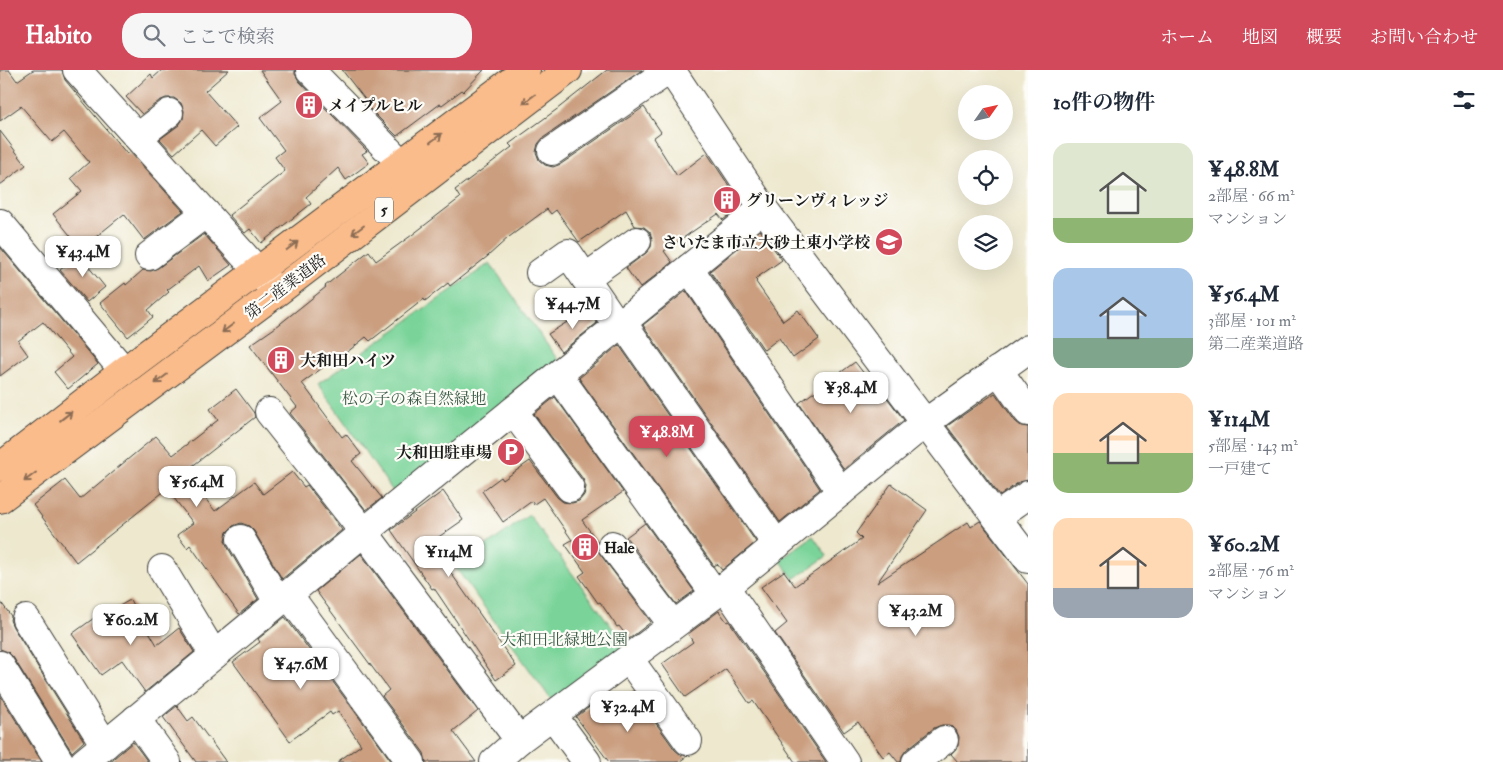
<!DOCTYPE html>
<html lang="ja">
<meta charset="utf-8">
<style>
body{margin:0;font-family:"IM FELL Double Pica","Noto Serif JP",serif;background:#f6f6f7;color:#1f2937;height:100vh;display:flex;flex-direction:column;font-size:19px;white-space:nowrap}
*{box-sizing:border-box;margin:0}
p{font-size:16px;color:#747a83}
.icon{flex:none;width:28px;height:28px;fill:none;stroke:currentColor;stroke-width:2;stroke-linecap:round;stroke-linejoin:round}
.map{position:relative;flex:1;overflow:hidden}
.details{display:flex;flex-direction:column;background:#fff;width:475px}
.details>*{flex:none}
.needle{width:32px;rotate:56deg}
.fabs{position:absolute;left:958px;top:15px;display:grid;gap:10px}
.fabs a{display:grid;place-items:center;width:55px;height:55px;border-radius:50%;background:#fff;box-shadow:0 5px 20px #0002;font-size:25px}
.price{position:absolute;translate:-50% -42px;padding:0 11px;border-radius:10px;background:#fff;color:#222;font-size:16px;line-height:32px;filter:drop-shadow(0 1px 2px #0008)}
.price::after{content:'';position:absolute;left:50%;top:30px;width:15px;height:11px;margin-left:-8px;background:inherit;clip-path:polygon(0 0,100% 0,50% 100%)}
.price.selected{background:#d1495b;color:#fff}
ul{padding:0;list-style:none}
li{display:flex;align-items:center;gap:15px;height:125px;padding:0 25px}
li span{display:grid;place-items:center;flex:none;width:140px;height:100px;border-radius:15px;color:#555}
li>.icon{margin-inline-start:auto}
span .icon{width:60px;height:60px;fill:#fffc;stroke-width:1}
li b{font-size:21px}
h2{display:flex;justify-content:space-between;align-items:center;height:60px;padding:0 25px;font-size:21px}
header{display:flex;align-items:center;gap:30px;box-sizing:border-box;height:70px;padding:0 25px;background:#d1495b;color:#fff}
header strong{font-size:24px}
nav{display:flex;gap:28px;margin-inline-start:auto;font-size:18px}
.search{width:350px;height:45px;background:#f6f6f7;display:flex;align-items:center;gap:12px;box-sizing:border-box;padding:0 18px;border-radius:20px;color:#747a83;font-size:19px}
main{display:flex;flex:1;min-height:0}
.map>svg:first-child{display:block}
.green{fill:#7ad49a;stroke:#4b785b}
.building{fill:#ca9e7f}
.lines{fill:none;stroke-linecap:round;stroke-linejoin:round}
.minor-casing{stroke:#3b3b37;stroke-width:30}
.major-casing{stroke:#3b3b37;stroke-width:30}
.minor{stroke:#fff;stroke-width:28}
.major{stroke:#fabc8b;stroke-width:28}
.oneway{stroke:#8b6c54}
.labels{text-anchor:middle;stroke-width:4.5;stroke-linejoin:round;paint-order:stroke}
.shield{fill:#fdfcf7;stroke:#605f5e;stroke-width:1}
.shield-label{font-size:15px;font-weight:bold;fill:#1c1c1c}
.poi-label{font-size:16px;font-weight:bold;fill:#1c1c1c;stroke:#fdfcf7;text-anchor:start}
.street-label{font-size:16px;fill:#1c1c1c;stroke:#fdfcf7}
.park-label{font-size:16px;fill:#3d5c48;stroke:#fdfcf7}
</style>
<header>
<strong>Habito</strong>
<div class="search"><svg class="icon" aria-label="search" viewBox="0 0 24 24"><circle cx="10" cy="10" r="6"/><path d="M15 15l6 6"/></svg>ここで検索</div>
<nav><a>ホーム</a><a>地図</a><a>概要</a><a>お問い合わせ</a></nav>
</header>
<main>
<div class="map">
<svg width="1028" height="692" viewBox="0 0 1028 692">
<rect width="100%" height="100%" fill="#fdfcf7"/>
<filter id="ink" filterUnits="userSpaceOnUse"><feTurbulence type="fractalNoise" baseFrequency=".02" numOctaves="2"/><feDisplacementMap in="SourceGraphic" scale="10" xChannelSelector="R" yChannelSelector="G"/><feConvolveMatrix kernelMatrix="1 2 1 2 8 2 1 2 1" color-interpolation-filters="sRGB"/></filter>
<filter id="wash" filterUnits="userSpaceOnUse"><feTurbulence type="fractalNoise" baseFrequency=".0096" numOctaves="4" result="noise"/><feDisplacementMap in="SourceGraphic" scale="20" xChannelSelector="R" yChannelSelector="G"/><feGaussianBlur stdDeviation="1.12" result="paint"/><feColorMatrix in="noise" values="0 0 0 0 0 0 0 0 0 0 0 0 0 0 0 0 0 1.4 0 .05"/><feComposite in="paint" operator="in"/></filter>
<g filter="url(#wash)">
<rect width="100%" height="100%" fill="#ede8ce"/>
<g class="green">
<polygon points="490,193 562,296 397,427 318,314"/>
<polygon points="529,445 628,579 555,635 456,498"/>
<polygon points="813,466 827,486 794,509 780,490"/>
</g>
<g id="blocks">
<g class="building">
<polygon points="0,0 9,0 17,11 33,0 62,0 65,10 127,84 130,82 183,141 144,170 124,144 81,179 53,144 82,121 71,108 89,92 64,62 52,72 21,36 0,51"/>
<polygon points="162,0 229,0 205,21 237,57 215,76 201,60 174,84 160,69 179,55 183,49 184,41 181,33 174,28 166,28 159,31 142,44 126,27 151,4 153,8"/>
<polygon points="260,0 295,0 295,4 299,11 367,81 362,84 369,93 346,110 338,98 306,127 311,134 261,173 250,159 245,163 229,145 285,101 275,87 284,80 260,48 282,31"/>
<polygon points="342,0 484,0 463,22 462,20 442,35 440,34 397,66 365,34 367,32"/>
<polygon points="607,0 642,0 543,68 538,74 536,82 539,90 545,95 553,97 561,94 644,37 661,62 653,68 677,106 707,83 742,135 723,150 718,144 664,181 672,192 640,218 626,198 646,183 651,177 652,169 650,162 644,157 635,156 626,140 579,172 556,140 551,144 547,139 509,167 488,186 450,216 448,213 425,231 424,229 370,271 366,267 331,295 329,293 302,313 342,367 346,364 361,384 352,391 382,428 366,440 290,343 297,337 250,275 276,257 326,217 325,216 369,181 376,191 412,165 460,128 455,120 512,77 509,74 556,40"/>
<polygon points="0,61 26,95 0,115"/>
<polygon points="760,160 782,190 755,209 757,211 756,212 783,251 798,240 819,269 793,288 779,268 764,280 710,201"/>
<polygon points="204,164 231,195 208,211 199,196 167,220 169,222 148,240 153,247 128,267 100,233 125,213 126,215 143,200 151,201 158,198"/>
<polygon points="0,177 98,294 68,319 54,302 72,287 43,252 18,271 28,285 0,306"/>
<polygon points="79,185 105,217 87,232 60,200"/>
<polygon points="686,221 820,419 780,452 643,255"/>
<polygon points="588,239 597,253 561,282 548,264"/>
<polygon points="619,275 756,472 722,500 717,494 714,496 579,308"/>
<polygon points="855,292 872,314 875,312 904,350 844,399 799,333"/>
<polygon points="236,319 254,343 255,347 186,401 187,403 186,404 215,441 254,412 263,424 292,402 304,417 307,415 342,460 282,509 254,461 249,456 241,453 233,456 227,462 225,470 227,476 258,529 239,544 190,475 187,478 177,465 193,453 167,419 76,492 33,435 65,410 80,429 156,366 173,385 218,350 210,339"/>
<polygon points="995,323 1015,351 1021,356 1028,357 1028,410 1019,412 1000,426 947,356"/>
<polygon points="555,327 623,422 582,450 597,471 597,477 600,484 651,552 629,569 619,556 617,557 600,532 598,533 579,506 585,502 565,474 572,470 543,428 534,434 532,431 503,452 482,421 501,407 503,410 530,391 557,427 563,432 572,433 579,431 584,425 586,417 583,409 534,344"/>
<polygon points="891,414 927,440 877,513 968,452 971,457 980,451 1028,514 1028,692 958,692 951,684 958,676 959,667 956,660 949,655 942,655 934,658 906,680 902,686 901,692 898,692 890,682 883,687 858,652 844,662 775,563 787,553 761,517 784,501 795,516 862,469 856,463"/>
<polygon points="443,421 463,450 430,473 516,596 496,610 434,518 432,519 391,460"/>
<polygon points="645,453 694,521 676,534 626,467"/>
<polygon points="361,484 478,641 453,661 476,692 426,692 424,683 382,626 389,620 316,521"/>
<polygon points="130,530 157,575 179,558 194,582 145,622 122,590 101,605 72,564 94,548 95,550"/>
<polygon points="0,531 11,546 10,550 13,557 84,671 72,682 13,587 8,582 0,579"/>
<polygon points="719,541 727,552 729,551 826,692 795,692 753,631 749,633 726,599 685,627 662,594 693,572 688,564"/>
<polygon points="285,547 392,692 337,692 361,675 338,641 332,645 330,642 290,671 233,592 260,572 258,569"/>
<polygon points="633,621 675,680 681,685 687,686 679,692 609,692 576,647 596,632 604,643"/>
<polygon points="0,625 42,692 0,692"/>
<polygon points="177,636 188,651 193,647 226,692 196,692 163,647"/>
<polygon points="133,672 148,692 109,692 114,688"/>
</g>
</g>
</g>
<g filter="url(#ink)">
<use href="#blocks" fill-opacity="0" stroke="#3b3b37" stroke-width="1"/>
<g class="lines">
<defs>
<g id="minor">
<polyline points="77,0 274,219"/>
<polyline points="310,0 402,94"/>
<polyline points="671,0 763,138 1028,489"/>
<polyline points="138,67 169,43"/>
<polyline points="552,81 669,0"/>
<polyline points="0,153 124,301"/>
<polyline points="149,186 206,143"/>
<polyline points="689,198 841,422"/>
<polyline points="540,203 568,183 618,256"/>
<polyline points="585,208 637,171"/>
<polyline points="622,252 777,475"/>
<polyline points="998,300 1028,342"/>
<polyline points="558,305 715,524"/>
<polyline points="513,341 570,418"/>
<polyline points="269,342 364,462 519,670"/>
<polyline points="996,447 1028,425"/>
<polyline points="241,469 278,532"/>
<polyline points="612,475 673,555"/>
<polyline points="162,499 214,585"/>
<polyline points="725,517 845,692"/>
<polyline points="288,524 411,692"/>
<polyline points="26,549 105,675"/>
<polyline points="629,589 688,671"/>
<polyline points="0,595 60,692"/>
<polyline points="553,646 587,692"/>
<polyline points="136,649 167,692"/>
<polyline points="84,692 364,462 763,138"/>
<polyline points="494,692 519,670 725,517 925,353 1028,279"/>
<polyline points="916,692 944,670"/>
</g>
<g id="major">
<polyline points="0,397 124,301 526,0"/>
<polyline points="0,429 276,223 568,0"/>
</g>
</defs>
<use href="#minor" class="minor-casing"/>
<use href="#major" class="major-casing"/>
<use href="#minor" class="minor"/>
<use href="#major" class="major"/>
</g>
<defs><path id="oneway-shaft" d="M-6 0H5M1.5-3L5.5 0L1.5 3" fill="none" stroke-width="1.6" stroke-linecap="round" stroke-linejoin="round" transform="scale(1.25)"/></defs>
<g class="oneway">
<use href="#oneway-shaft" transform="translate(529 29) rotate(143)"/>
<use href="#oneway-shaft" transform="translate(436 68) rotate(-37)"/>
<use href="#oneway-shaft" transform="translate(358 160) rotate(143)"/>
<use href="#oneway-shaft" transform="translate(292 176) rotate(-37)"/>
<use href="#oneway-shaft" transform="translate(228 258) rotate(143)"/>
<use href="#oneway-shaft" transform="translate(161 309) rotate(143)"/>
<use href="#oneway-shaft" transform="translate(66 346) rotate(-38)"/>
<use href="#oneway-shaft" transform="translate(30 407) rotate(143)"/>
</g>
</g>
<defs>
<symbol id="building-disc" viewBox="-11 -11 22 22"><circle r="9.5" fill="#d1495b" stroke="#fdfcf7"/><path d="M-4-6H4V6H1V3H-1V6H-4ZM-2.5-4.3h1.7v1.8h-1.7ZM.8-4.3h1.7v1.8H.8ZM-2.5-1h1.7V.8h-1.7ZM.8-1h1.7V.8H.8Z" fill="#fff"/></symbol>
<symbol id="school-disc" viewBox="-11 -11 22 22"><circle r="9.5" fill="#d1495b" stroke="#fdfcf7"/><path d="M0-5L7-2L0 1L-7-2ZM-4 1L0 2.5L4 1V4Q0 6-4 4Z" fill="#fff"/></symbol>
<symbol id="parking-disc" viewBox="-11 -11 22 22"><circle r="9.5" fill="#d1495b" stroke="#fdfcf7"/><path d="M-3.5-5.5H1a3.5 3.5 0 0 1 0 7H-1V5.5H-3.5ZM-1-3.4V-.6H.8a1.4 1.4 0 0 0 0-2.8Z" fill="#fff"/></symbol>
</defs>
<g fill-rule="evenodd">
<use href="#building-disc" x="293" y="19" width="32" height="32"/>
<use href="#building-disc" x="711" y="114" width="32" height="32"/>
<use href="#school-disc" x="873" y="156" width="32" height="32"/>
<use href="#building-disc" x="265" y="274" width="32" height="32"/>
<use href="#parking-disc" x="495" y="366" width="32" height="32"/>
<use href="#building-disc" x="569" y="461" width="32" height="32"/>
</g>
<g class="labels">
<rect class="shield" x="375" y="127.5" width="18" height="25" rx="4"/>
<g class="shield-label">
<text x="384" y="145">5</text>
</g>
<g class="poi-label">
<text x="328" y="41">メイプルヒル</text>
<text x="746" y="136">グリーンヴィレッジ</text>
<text x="870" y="178" text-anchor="end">さいたま市立大砂土東小学校</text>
<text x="300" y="296">大和田ハイツ</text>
<text x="492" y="388" text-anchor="end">大和田駐車場</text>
<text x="604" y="483">Hale</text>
</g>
<g class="street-label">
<text transform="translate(285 216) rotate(-37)" y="6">第二産業道路</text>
</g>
<g class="park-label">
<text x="414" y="334">松の子の森自然緑地</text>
<text x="564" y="575">大和田北緑地公園</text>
</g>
</g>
</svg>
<div class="fabs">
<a><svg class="needle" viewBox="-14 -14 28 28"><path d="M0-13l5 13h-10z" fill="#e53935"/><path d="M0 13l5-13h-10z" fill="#747a83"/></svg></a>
<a><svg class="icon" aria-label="locate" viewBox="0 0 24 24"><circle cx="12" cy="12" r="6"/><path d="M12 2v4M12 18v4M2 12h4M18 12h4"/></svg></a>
<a><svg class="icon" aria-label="layers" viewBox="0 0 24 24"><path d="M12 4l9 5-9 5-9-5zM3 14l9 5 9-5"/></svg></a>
</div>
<b class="price" style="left:83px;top:208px">¥43.4M</b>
<b class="price" style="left:573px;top:260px">¥44.7M</b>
<b class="price" style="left:851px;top:344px">¥38.4M</b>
<b class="price selected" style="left:667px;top:388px">¥48.8M</b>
<b class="price" style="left:197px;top:438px">¥56.4M</b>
<b class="price" style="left:449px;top:508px">¥114M</b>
<b class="price" style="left:916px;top:567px">¥43.2M</b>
<b class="price" style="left:131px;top:576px">¥60.2M</b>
<b class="price" style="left:301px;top:620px">¥47.6M</b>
<b class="price" style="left:628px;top:663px">¥32.4M</b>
</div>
<section class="details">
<h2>10件の物件<svg class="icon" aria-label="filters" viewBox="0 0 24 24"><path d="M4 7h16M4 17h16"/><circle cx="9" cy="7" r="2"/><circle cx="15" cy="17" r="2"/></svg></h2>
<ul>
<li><span style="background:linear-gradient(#dfe7d0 75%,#8fb573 0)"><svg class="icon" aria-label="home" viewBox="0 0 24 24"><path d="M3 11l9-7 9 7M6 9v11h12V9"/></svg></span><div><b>¥48.8M</b><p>2部屋 · 66 m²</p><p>マンション</p></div></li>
<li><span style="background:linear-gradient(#a9c7e8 70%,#7fa58c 0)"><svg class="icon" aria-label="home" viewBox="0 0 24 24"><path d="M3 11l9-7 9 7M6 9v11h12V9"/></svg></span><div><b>¥56.4M</b><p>3部屋 · 101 m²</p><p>第二産業道路</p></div></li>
<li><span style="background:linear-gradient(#ffd9b3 60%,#8fb573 0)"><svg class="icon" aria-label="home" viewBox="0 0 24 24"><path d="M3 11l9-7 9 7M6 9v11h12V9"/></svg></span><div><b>¥114M</b><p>5部屋 · 143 m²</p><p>一戸建て</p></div></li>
<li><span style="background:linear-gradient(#ffd9b3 70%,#9aa5b1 0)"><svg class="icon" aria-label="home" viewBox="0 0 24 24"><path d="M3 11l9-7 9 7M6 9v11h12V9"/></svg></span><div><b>¥60.2M</b><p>2部屋 · 76 m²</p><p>マンション</p></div></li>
</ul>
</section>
</main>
